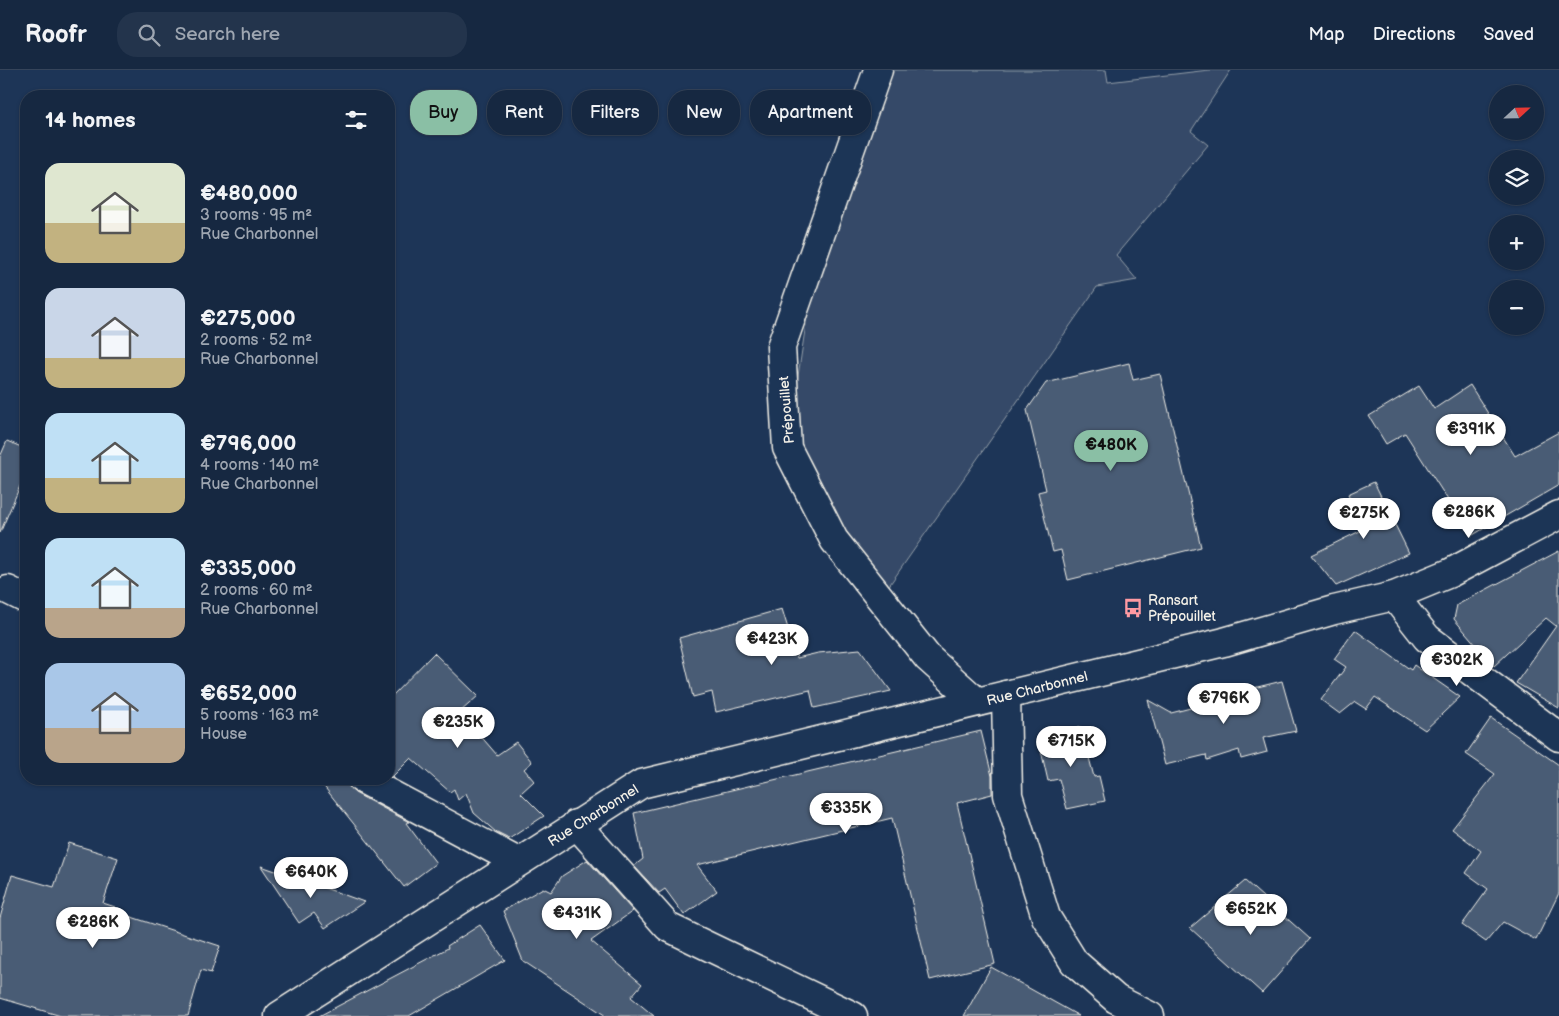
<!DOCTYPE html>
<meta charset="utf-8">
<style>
body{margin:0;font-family:"Balsamiq Sans",sans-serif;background:#23344c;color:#f1f3f6;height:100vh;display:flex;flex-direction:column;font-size:19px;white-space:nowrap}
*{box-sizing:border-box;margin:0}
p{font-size:16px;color:#9ea6b1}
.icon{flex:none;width:28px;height:28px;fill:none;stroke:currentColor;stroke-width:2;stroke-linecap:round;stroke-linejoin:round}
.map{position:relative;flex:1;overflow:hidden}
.details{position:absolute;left:20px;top:20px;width:375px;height:695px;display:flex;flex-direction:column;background:#162841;border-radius:20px;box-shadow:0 1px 4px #0004,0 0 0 1px #35445a}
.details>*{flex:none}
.hud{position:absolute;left:410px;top:20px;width:475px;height:45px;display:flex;gap:10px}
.needle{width:32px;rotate:68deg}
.buttons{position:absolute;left:1489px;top:15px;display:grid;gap:10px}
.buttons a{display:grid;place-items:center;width:55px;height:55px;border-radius:50%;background:#162841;box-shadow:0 1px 4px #0004,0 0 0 1px #35445a;font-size:25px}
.price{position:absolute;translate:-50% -42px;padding:0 11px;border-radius:18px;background:#fff;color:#222;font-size:16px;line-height:32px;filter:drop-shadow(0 1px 2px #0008)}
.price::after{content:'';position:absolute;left:50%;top:30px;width:15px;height:11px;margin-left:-8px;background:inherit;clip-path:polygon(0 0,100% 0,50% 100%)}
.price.selected{background:#8abfa5;color:#111}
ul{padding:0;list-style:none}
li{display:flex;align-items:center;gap:15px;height:125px;padding:0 25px}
li span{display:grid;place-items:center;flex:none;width:140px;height:100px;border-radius:15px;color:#555}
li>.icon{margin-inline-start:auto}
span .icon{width:60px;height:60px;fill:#fffc;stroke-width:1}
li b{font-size:21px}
h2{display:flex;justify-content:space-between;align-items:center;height:60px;padding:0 25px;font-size:21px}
.chip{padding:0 18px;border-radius:20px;background:#162841;box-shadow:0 1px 4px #0004,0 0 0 1px #35445a;font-size:18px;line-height:45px}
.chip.selected{background:#8abfa5;color:#111}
header{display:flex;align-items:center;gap:30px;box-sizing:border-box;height:70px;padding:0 25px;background:#162841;border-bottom:1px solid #35445a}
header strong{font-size:24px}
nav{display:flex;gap:28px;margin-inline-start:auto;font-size:18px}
.search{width:350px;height:45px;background:#23344c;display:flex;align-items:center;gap:12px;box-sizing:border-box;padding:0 18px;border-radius:20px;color:#9ea6b1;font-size:19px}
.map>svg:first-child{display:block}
.green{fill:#354a67;stroke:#949ea8}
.building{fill:#485b74;stroke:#f4f1e8}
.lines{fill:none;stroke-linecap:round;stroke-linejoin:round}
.minor-casing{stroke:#f4f1e8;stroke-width:31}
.minor{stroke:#1d3557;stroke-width:28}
.labels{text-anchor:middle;stroke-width:4.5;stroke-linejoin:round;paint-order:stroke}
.street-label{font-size:14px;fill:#f4f1e8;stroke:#1d3557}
.poi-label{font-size:14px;fill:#f4f1e8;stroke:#1d3557;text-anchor:start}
</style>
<header>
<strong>Roofr</strong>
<div class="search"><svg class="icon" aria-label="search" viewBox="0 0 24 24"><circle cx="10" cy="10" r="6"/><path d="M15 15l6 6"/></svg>Search here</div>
<nav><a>Map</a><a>Directions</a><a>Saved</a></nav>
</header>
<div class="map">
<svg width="1559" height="946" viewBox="0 0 1559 946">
<rect width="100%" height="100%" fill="#1d3557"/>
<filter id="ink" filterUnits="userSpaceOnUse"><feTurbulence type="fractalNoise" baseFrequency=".02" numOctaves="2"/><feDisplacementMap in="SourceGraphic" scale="10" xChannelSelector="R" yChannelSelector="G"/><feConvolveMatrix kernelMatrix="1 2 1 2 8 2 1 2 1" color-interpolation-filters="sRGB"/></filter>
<g filter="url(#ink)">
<polygon class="green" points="890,0 1106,0 1108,12 1209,0 1231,0 1191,61 1208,75 1116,185 1137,210 1097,217 879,530 787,378 809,234"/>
<g class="building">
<polygon points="1129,293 1133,310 1160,304 1201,477 1068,510 1061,480 1053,482 1038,422 1046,420 1027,340 1046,313"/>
<polygon points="1470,315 1515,386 1559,362 1559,415 1471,466 1405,363 1386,374 1369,346 1419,316 1434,339"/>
<polygon points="7,371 26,379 26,402 0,463 0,387"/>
<polygon points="1374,412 1409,483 1336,516 1311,485 1364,459 1348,424"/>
<polygon points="1559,481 1559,638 1516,613 1556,556 1546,548 1494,596 1454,549 1457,535"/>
<polygon points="782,539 797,588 818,583 860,579 891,621 814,638 810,620 716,642 712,622 693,627 679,568"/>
<polygon points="1355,560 1411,600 1414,595 1460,627 1425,660 1375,627 1366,639 1355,632 1340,644 1321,630 1346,597 1334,589"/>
<polygon points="434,583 478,626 460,642 497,685 516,672 532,692 524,699 534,711 521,723 544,746 509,769 497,763 474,743 466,723 458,730 454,719 450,722 411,688 392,707 389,706 389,629"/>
<polygon points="1282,611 1296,661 1263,668 1267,682 1241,689 1239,680 1207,690 1206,685 1165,695 1148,630 1171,643 1226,629 1225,625"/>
<polygon points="1491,648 1559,695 1559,823 1536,870 1503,852 1486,872 1462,855 1488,819 1466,803 1481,781 1452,759 1495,704 1466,684"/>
<polygon points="1081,657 1094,707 1099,706 1105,731 1067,739 1059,709 1048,711 1038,667"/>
<polygon points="981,661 992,706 992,724 957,733 995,894 930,910 892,748 697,795 717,821 684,845 665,819 659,823 634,796 643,789 634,743"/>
<polygon points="318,709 336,709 348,715 355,723 409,752 406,753 436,793 404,817"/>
<polygon points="69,773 118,788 103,833 115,837 113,841 220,876 211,903 201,900 188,946 61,946 0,928 0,848 12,805 54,817"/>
<polygon points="587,790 633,841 591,871 642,914 631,927 654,946 606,946 523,891 503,841 543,818 551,822 562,806"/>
<polygon points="261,796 342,824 364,832 325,858 314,843 299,853"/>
<polygon points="1245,811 1310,869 1262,923 1190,858"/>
<polygon points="480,855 505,890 409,946 319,946 448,878 447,876"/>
<polygon points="991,897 1079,946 964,946"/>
</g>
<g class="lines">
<defs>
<g id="minor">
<polyline points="878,0 781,277 787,378 834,470 928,588 977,632"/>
<polyline points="8,520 26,529"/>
<polyline points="1394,526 1427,568 1559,667"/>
<polyline points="1006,625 1008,725 1046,847 1074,892 1116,929 1150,946"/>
<polyline points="362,709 518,792"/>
<polyline points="576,754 668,857 853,946"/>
<polyline points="279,946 641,714 1224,572 1334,540 1394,526 1450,503 1559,445"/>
</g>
</defs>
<use href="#minor" class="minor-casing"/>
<use href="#minor" class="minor"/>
</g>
</g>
<defs>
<symbol id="bus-bare" viewBox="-9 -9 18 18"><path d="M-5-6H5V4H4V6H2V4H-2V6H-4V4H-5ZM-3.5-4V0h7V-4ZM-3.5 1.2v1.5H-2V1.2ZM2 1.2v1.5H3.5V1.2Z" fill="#ff9aa2" stroke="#1d3557" stroke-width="2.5" paint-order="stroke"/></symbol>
</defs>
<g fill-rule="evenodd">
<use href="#bus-bare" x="1119" y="524" width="28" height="28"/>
</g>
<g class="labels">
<g class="street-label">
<text transform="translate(786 340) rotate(-95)" y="5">Prépouillet</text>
<text transform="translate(1037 618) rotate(-14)" y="5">Rue Charbonnel</text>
<text transform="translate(593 745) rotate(-32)" y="5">Rue Charbonnel</text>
</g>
<g class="poi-label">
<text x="1148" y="535">Ransart<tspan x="1148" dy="16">Prépouillet</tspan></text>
</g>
</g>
</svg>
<div class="buttons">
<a><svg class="needle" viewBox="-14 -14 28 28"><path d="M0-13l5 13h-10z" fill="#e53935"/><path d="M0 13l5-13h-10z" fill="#9ea6b1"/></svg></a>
<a><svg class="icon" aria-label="layers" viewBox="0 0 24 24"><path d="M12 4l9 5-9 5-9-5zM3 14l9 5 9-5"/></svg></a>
<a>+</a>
<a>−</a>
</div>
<b class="price" style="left:1471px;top:386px">€391K</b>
<b class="price selected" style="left:1111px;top:402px">€480K</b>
<b class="price" style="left:1469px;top:469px">€286K</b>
<b class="price" style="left:1364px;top:470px">€275K</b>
<b class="price" style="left:772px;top:596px">€423K</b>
<b class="price" style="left:1457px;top:617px">€302K</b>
<b class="price" style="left:1224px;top:655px">€796K</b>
<b class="price" style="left:458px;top:679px">€235K</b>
<b class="price" style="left:1071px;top:698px">€715K</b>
<b class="price" style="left:846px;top:765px">€335K</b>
<b class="price" style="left:311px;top:829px">€640K</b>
<b class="price" style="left:1251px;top:866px">€652K</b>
<b class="price" style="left:577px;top:870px">€431K</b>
<b class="price" style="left:93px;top:879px">€286K</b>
<div class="hud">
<a class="chip selected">Buy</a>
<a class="chip">Rent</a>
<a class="chip">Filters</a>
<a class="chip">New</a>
<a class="chip">Apartment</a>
</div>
<section class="details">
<h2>14 homes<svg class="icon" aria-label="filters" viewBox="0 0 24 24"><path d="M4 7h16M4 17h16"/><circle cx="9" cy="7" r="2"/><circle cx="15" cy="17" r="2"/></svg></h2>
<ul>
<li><span style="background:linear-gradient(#dfe7d0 60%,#c2b280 0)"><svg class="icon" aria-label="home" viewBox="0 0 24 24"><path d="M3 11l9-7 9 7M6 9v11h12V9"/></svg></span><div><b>€480,000</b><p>3 rooms · 95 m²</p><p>Rue Charbonnel</p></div></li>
<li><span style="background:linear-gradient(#c9d6e8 70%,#c2b280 0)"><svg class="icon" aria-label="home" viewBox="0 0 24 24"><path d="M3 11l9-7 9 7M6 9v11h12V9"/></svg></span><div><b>€275,000</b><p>2 rooms · 52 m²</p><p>Rue Charbonnel</p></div></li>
<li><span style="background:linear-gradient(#bfe0f5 65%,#c2b280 0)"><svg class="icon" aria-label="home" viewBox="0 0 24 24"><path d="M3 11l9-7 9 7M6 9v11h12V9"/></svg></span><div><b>€796,000</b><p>4 rooms · 140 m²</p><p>Rue Charbonnel</p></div></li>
<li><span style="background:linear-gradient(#bfe0f5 70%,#b9a48a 0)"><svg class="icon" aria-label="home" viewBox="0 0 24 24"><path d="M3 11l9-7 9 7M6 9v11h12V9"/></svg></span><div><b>€335,000</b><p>2 rooms · 60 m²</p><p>Rue Charbonnel</p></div></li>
<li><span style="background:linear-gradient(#a9c7e8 65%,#b9a48a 0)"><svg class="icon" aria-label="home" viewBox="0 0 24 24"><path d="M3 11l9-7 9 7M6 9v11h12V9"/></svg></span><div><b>€652,000</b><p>5 rooms · 163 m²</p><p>House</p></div></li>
</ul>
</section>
</div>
